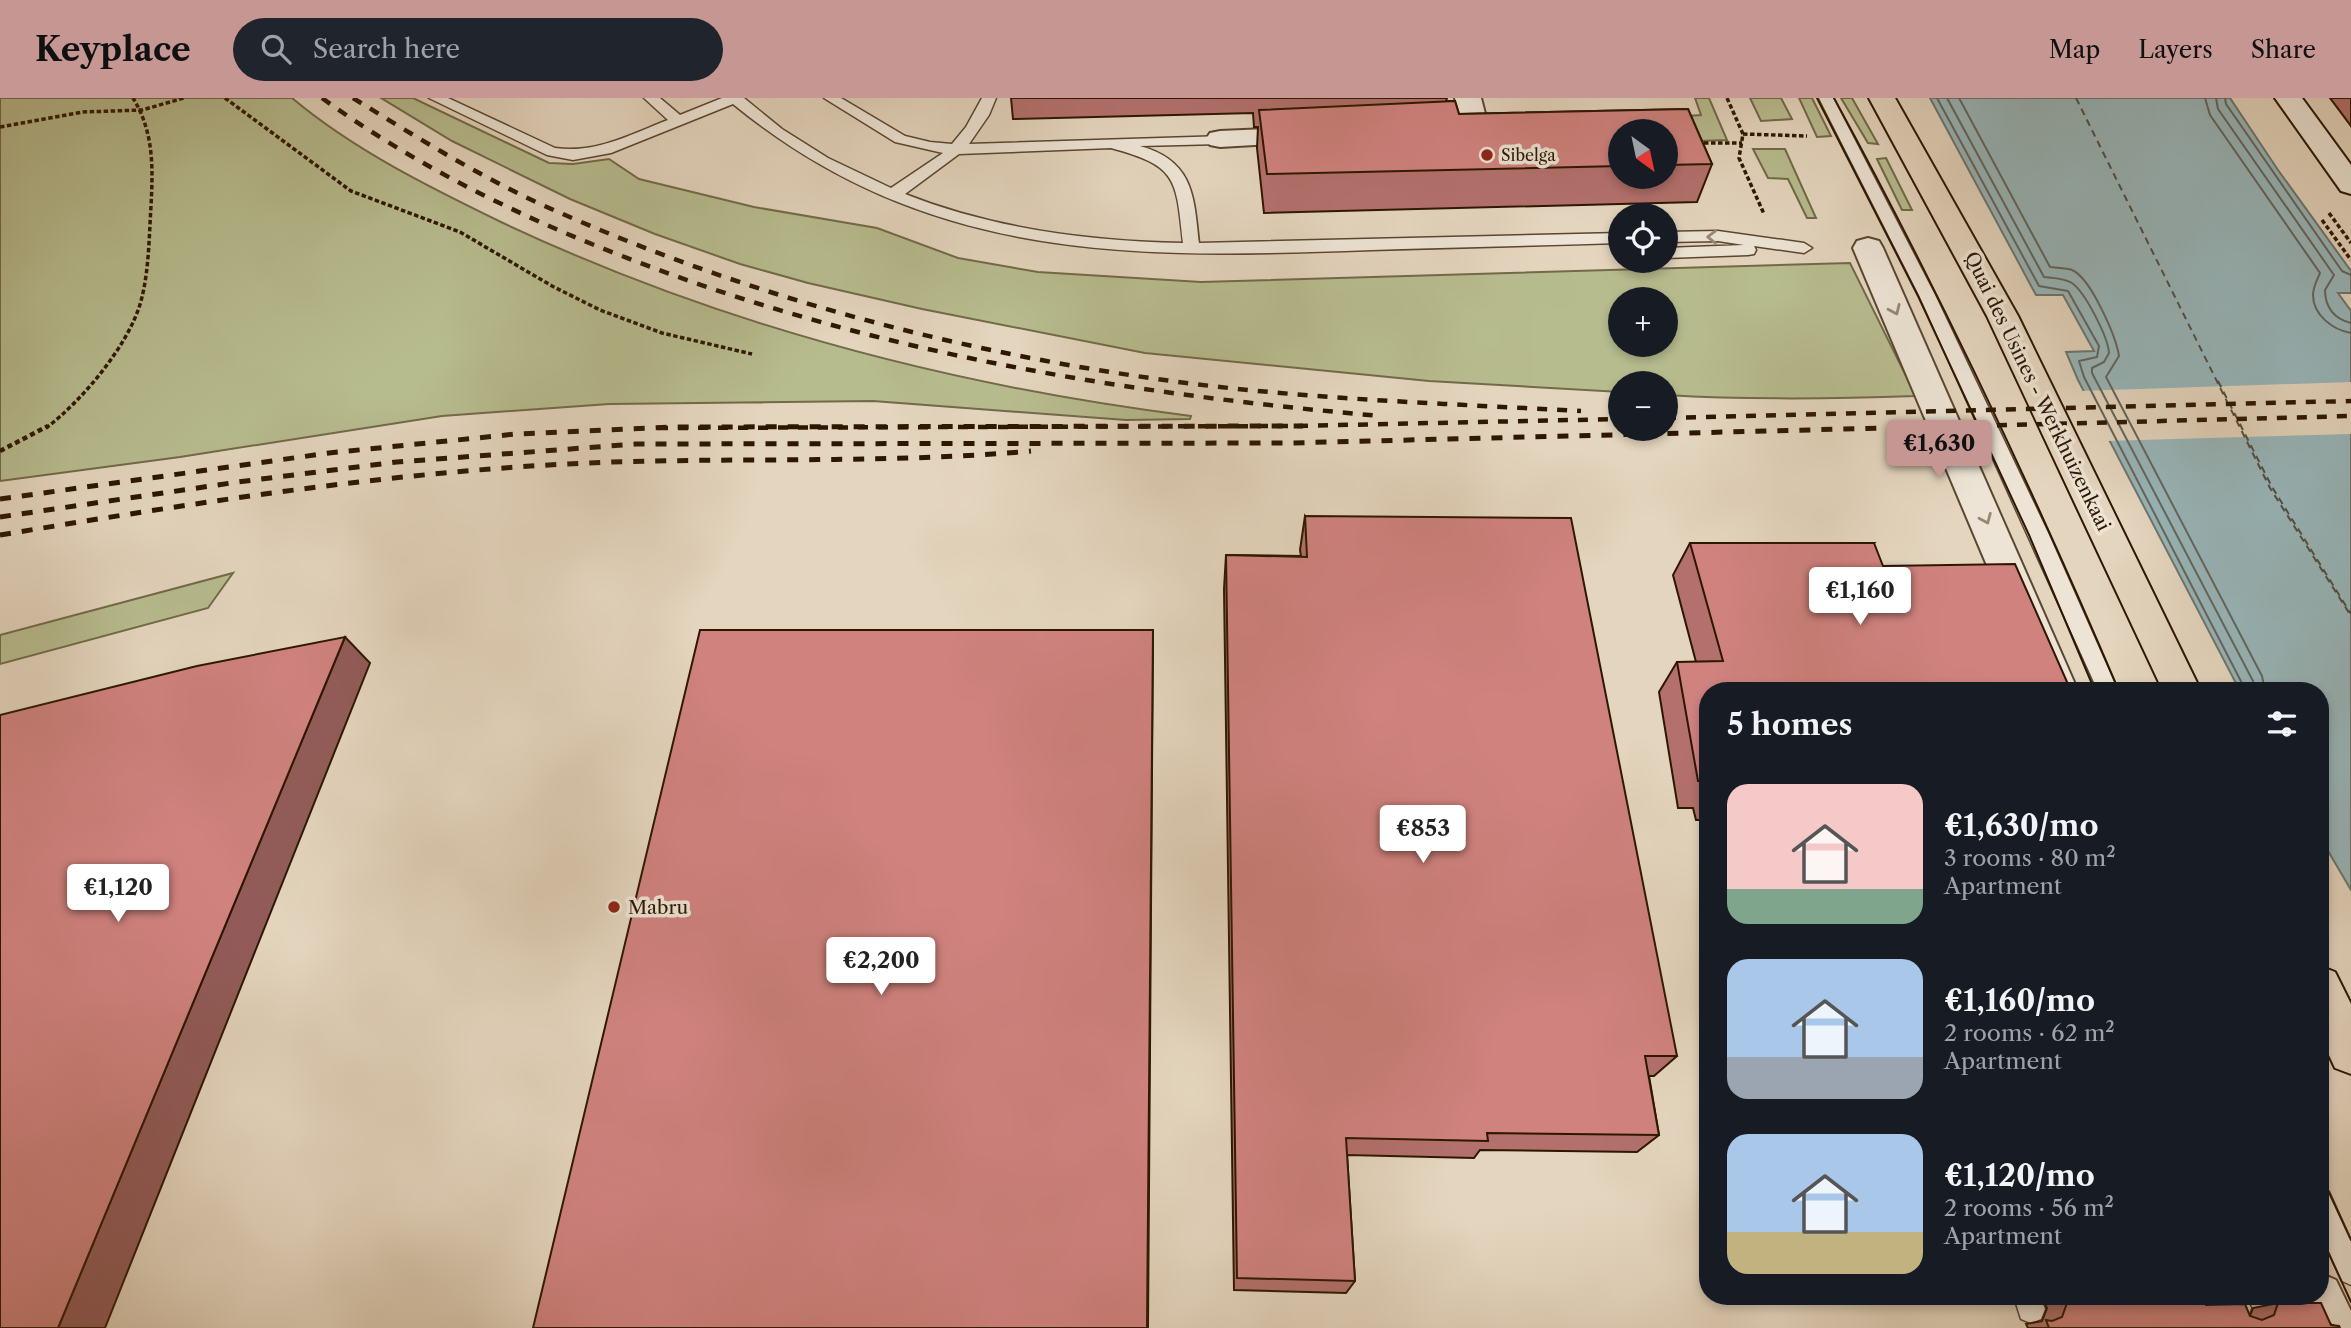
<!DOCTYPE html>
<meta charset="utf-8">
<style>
body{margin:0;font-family:"Libre Caslon Text",serif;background:#20242c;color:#f1f3f6;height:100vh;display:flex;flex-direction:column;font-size:26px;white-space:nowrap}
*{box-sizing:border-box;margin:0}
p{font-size:23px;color:#9ea1a6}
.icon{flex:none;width:38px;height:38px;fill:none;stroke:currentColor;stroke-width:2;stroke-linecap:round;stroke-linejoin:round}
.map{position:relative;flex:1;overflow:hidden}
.side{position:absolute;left:1699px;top:584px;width:630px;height:623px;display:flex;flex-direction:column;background:#171b24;border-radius:28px;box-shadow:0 4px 10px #0003}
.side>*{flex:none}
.needle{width:46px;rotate:147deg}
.buttons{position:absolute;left:1608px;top:21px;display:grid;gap:14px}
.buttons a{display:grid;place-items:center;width:70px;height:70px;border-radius:50%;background:#171b24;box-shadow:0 4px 10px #0003;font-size:35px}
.price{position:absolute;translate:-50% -60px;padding:0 16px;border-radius:7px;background:#fff;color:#222;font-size:23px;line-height:46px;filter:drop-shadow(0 2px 4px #0008)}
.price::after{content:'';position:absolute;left:50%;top:42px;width:21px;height:16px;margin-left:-10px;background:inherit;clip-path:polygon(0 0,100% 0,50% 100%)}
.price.current{background:#c59692;color:#111}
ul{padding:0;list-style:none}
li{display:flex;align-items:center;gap:21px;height:175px;padding:0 28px}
li span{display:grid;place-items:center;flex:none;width:196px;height:140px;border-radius:21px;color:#555}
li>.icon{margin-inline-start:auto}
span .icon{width:84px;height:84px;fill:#fffc;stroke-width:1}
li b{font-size:30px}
h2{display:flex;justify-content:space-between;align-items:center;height:84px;padding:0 28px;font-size:30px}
header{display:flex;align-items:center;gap:42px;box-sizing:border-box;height:98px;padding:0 35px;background:#c59692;color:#111}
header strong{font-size:33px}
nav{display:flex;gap:38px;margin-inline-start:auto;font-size:24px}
.search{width:490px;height:63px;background:#20242c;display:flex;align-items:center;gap:18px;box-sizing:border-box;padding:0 24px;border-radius:38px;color:#9ea1a6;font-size:26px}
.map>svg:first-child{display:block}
.green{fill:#b7bc8f;stroke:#726a48;stroke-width:2;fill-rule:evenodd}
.water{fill:#98b6ba;stroke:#6d7670;stroke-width:2}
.pier{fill:#e4d5be}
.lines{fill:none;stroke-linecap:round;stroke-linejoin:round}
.shore{stroke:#62665d;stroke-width:2}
.ferry{stroke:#524f41;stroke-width:2;stroke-dasharray:7 5;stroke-linecap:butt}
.lane-casing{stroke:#5b4630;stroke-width:3}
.street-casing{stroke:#5b4630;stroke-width:4}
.secondary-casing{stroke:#2d1700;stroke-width:4}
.primary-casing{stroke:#2d1700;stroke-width:4}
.path-far1{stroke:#2d1700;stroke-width:3.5;stroke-dasharray:4.5 2.5;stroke-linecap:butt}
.path{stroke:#2d1700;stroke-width:4.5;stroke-dasharray:5 3.5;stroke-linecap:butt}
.lane{fill:#ede4d5;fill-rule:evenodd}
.street{fill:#ede4d5;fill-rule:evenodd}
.secondary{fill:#ede4d5;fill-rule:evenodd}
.primary{fill:#e4d5be;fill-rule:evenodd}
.tram{stroke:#2d1700;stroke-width:2}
.rail-far1{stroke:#2d1700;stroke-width:4.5;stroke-dasharray:10 10;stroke-linecap:butt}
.rail{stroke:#2d1700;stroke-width:5;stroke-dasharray:11 11;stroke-linecap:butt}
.wall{fill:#b3706d;stroke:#2d1700;stroke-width:2;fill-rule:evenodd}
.shaded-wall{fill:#925b59;stroke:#2d1700;stroke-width:2}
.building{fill:#d0827f;stroke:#2d1700;stroke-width:2}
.oneway{stroke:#978875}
.poi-dot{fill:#8f2418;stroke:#ede4d5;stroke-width:2.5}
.labels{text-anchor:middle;stroke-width:7;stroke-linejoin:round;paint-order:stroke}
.far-poi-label{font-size:16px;fill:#2d1700;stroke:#ede4d5;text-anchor:start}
.street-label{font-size:19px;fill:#2d1700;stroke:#ede4d5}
.poi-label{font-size:19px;fill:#2d1700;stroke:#ede4d5;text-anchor:start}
</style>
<header>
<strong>Keyplace</strong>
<div class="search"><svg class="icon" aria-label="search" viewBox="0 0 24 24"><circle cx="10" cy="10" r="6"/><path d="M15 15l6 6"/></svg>Search here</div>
<nav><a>Map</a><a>Layers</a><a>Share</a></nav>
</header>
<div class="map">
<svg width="2351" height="1230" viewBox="0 0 2351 1230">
<rect width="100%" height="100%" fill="#e4d5be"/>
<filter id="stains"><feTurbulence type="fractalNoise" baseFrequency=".00286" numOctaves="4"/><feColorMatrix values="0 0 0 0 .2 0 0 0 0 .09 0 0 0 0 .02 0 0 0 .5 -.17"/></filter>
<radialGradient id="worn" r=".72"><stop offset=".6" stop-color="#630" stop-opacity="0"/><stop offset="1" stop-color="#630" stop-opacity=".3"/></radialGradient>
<g class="green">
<path d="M0,0H292C354,52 429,89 501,124C717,226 953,288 1191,318L1190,321L1126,322L873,303L609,306L442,318L180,359L0,383Z"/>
<path d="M381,0H413L549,65L573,66L609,61L639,81L754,109L877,130L958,160L1038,174L1201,184L1850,165L1916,298C1832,301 1749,302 1666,297V285H1620V294L1429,283L1145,255L922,211L808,185L740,166L655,136L570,101L452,43ZM1620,201H1666V247H1620Z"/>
<polygon points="1695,0 1709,0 1727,42 1698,43 1688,18 1701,17"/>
<polygon points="1750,0 1781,0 1792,21 1761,23"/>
<polygon points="1799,0 1812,0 1831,38 1817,39"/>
<polygon points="1841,0 1852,0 1878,46 1868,45"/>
<polygon points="1753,51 1785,51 1816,120 1807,120 1788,81 1768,80"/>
<polygon points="1886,60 1912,112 1902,112 1877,61"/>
<polygon points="233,475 208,510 0,566 0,537"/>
</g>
<polygon class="water" points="1930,0 2230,0 2278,72 2351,173 2351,195 2338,195 2351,213 2351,792 2321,741 2320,593 2240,593 2078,282 2066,254 2094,253 2063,197 2036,197"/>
<polygon class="pier" points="2351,284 2351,336 2105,343 2079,293"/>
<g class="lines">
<g class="shore">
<polyline points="1937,0 2039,188 2068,193 2099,248 2097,259 2079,263 2084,279 2246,593"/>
<path d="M1947,0L2044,179C2053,180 2064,180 2072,185C2085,194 2108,239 2109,255L2104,264L2092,270V275L2253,583L2255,593"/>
<path d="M1959,0L2050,169C2057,170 2066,170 2072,172C2091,180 2116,239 2119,258L2106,279L2262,578L2265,593"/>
<path d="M2205,0L2210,17L2320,175C2317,182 2313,189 2313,197C2313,217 2333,232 2351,235"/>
<path d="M2216,0L2218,11L2334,177L2325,192C2325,209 2334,221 2351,225"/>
<polyline points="2225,0 2226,6 2342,173 2351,177"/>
</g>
<g class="ferry">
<polyline points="2076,0 2270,390 2351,518"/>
<polyline points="2218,283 2272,389 2351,516"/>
</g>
<defs>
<g id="lane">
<path d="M429,0H448L555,50C596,56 631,36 668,22L644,0H660L680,17L722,0H744L782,31L828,60L891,90L943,55L895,44L824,0H841L905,38L930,44L952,46L966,29L982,0H996L989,17L969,46L1225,38L1228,41L1220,46L1140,48C1194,63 1194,99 1199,145L1620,135V145C1538,148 1455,149 1372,152C1134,161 927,165 733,6L611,55L573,62L547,57ZM1111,50C1178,68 1176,81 1183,145C1088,143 994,131 905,96L959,56Z"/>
<polygon points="1819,0 1833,0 1935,197 2049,437 2118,593 2098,593 1919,197"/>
<polygon points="1718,133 1804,145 1812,150 1804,155 1754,148 1756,152 1754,156 1748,157 1666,160 1666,150 1744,147 1718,143 1666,144 1666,134"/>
<polygon points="2320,1090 2329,1094 2351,1143 2351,1187 2342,1183 2320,1135"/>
<polygon points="2014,1199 2040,1199 2045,1211 2041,1221 2031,1225 2021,1221"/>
<polygon points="2219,1199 2246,1199 2251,1210 2247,1220 2237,1224 2227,1220"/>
</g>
<g id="street">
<polygon points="1455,0 1481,0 1489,31 1485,37 1440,41 1430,39 1426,33 1430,27 1460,24"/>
<polygon points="1310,29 1320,31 1324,37 1320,43 1220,49 1210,47 1206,41 1210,35 1220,33"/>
<polygon points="1868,140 1879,143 1883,150 2078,593 2040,593 1853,150 1857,143"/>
<polygon points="2320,1175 2336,1182 2351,1213 2351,1230 2307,1230 2294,1199 2320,1199"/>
</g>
<polygon id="secondary" points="2275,0 2302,0 2351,67 2351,96 2341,93"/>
<g id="primary">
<polygon points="1869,0 1895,0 2018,218 2201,593 2163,593 1987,218"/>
<polygon points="2320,868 2335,874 2351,906 2351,976 2335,970 2320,938"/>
</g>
</defs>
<use href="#lane" class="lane-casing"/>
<use href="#street" class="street-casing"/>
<use href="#secondary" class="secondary-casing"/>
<use href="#primary" class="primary-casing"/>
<g class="path-far1">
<polyline points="225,0 351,93 460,134 552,188 600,212 662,235 752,256"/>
<polyline points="1727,0 1743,36 1739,60 1764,116"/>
<polyline points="0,29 83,14 142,12 184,0"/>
<polyline points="1743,36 1807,38"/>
<polyline points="1697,45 1742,45"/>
<polyline points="2329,115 2351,145"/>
<polyline points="2322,122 2351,162"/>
<path d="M46,330C82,303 129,247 141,203C149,173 149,140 151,108C153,70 154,34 133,0"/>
</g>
<polyline class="path" points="0,353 48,328"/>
<use href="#lane" class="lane"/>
<use href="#street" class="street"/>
<use href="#secondary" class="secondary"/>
<use href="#primary" class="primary"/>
<g class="tram">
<polyline points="1817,0 1918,198 2029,437 2095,593"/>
<path d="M1834,0C1939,193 2033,391 2119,593"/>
<polyline points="2320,1075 2351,1142"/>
<polyline points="2320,1136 2351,1204"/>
</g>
<g class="rail-far1">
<path d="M322,0C419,70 524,121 635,163C875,255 1126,296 1381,318"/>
<path d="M353,0C413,37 474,75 538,105C732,193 939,250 1150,280C1293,301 1437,305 1581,313"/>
<polyline points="1666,320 2351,303"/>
<polyline points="658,330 1294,328 1620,321"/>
<polyline points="1897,330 2351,318"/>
</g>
<g class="rail">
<polyline points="0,401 329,355 516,336 670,329 1303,328"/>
<polyline points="0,419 238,384 397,364 636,346 1290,345 1965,328"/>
<path d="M0,437C188,406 376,376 566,366C721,358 876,367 1031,353"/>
</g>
</g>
<g class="wall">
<path d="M1011,0H1447L1446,3H1455L1459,16L1688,11L1712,66L1697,104L1264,115L1257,50L1258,29H1254L1253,15L1013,21ZM1620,33H1666V79H1620Z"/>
<polygon points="2330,0 2351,0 2351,28"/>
<polygon points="1305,418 1677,958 1654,978 1649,978 1659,1037 1637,1054 1480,1052 1474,1060 1347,1057 1355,1183 1346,1195 1234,1192 1224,491 1226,457 1301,458 1300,452"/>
<polygon points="1690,445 1874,445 1708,593 1708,722 1696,722 1693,710 1678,710 1659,594 1677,564 1696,564 1673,477"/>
<polygon points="2041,1199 2202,1199 2206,1207 2250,1218 2253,1210 2278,1205 2340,1230 2028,1230 2026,1226 2042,1223 2047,1210"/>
</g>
<g class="shaded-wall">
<polygon points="1153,532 1148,1230 1147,1230"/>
<polygon points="345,539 370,565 105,1230 58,1230"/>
</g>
<g class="building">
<polygon points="1455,3 1459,16 1688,11 1712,66 1666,67 1666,33 1620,33 1620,68 1267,76 1259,12"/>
<polygon points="1305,418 1571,420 1677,958 1645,958 1659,1037 1487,1035 1488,1043 1346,1040 1355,1183 1237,1180 1226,457 1307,459"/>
<polygon points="1690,445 1874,445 1883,468 2015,466 2071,593 1708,593 1708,683 1698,683 1677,564 1723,563"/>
<polygon points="700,532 1153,532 1147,1230 533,1230"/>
<polygon points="345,539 58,1230 0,1230 0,617 197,568"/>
<polygon points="2064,1199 2202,1199 2206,1207 2245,1206 2250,1218 2262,1222 2274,1217 2278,1205 2321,1205 2331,1227 2339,1228 2340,1230 2049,1230 2046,1222 2052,1223 2062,1219 2067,1205"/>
</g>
<defs><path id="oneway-chevron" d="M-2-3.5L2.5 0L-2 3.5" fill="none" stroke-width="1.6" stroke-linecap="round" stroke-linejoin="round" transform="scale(1.75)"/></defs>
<g class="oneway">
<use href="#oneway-chevron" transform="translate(1712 139) rotate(-179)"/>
<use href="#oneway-chevron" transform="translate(1895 212) rotate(66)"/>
<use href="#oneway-chevron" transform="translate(1986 421) rotate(67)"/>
</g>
<g class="poi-dot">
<circle cx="1487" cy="57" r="7"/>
<circle cx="614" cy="809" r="7"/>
</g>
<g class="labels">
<g class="far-poi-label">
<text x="1501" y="63">Sibelga</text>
</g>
<g class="street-label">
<text transform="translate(2038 293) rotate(64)" y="7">Quai des Usines - Werkhuizenkaai</text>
</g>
<g class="poi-label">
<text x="628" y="816">Mabru</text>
</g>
</g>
<rect width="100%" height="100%" filter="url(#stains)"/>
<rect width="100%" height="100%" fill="url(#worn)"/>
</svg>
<div class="buttons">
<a><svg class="needle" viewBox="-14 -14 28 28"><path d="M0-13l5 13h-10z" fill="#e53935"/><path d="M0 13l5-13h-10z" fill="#9ea1a6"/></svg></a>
<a><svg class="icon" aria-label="locate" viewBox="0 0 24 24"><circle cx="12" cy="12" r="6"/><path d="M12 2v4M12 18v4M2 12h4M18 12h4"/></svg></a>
<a>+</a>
<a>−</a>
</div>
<b class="price current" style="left:1939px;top:382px">€1,630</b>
<b class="price" style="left:1860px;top:529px">€1,160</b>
<b class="price" style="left:1423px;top:767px">€853</b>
<b class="price" style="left:118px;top:826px">€1,120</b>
<b class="price" style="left:881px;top:899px">€2,200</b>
<section class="side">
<h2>5 homes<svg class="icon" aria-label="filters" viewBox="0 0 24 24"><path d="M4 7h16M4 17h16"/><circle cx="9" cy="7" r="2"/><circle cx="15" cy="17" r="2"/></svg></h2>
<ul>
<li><span style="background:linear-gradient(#f6c9c9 75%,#7fa58c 0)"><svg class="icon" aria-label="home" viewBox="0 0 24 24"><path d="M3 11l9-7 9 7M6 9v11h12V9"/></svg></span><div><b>€1,630/mo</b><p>3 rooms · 80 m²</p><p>Apartment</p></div></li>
<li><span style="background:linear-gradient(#a9c7e8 70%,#9aa5b1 0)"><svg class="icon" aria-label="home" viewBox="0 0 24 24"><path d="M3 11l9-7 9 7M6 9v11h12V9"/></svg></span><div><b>€1,160/mo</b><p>2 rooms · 62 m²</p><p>Apartment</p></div></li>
<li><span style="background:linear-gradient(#a9c7e8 70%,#c2b280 0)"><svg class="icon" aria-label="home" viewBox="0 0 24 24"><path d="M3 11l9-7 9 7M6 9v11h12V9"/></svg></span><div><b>€1,120/mo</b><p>2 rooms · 56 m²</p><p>Apartment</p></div></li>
</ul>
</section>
</div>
